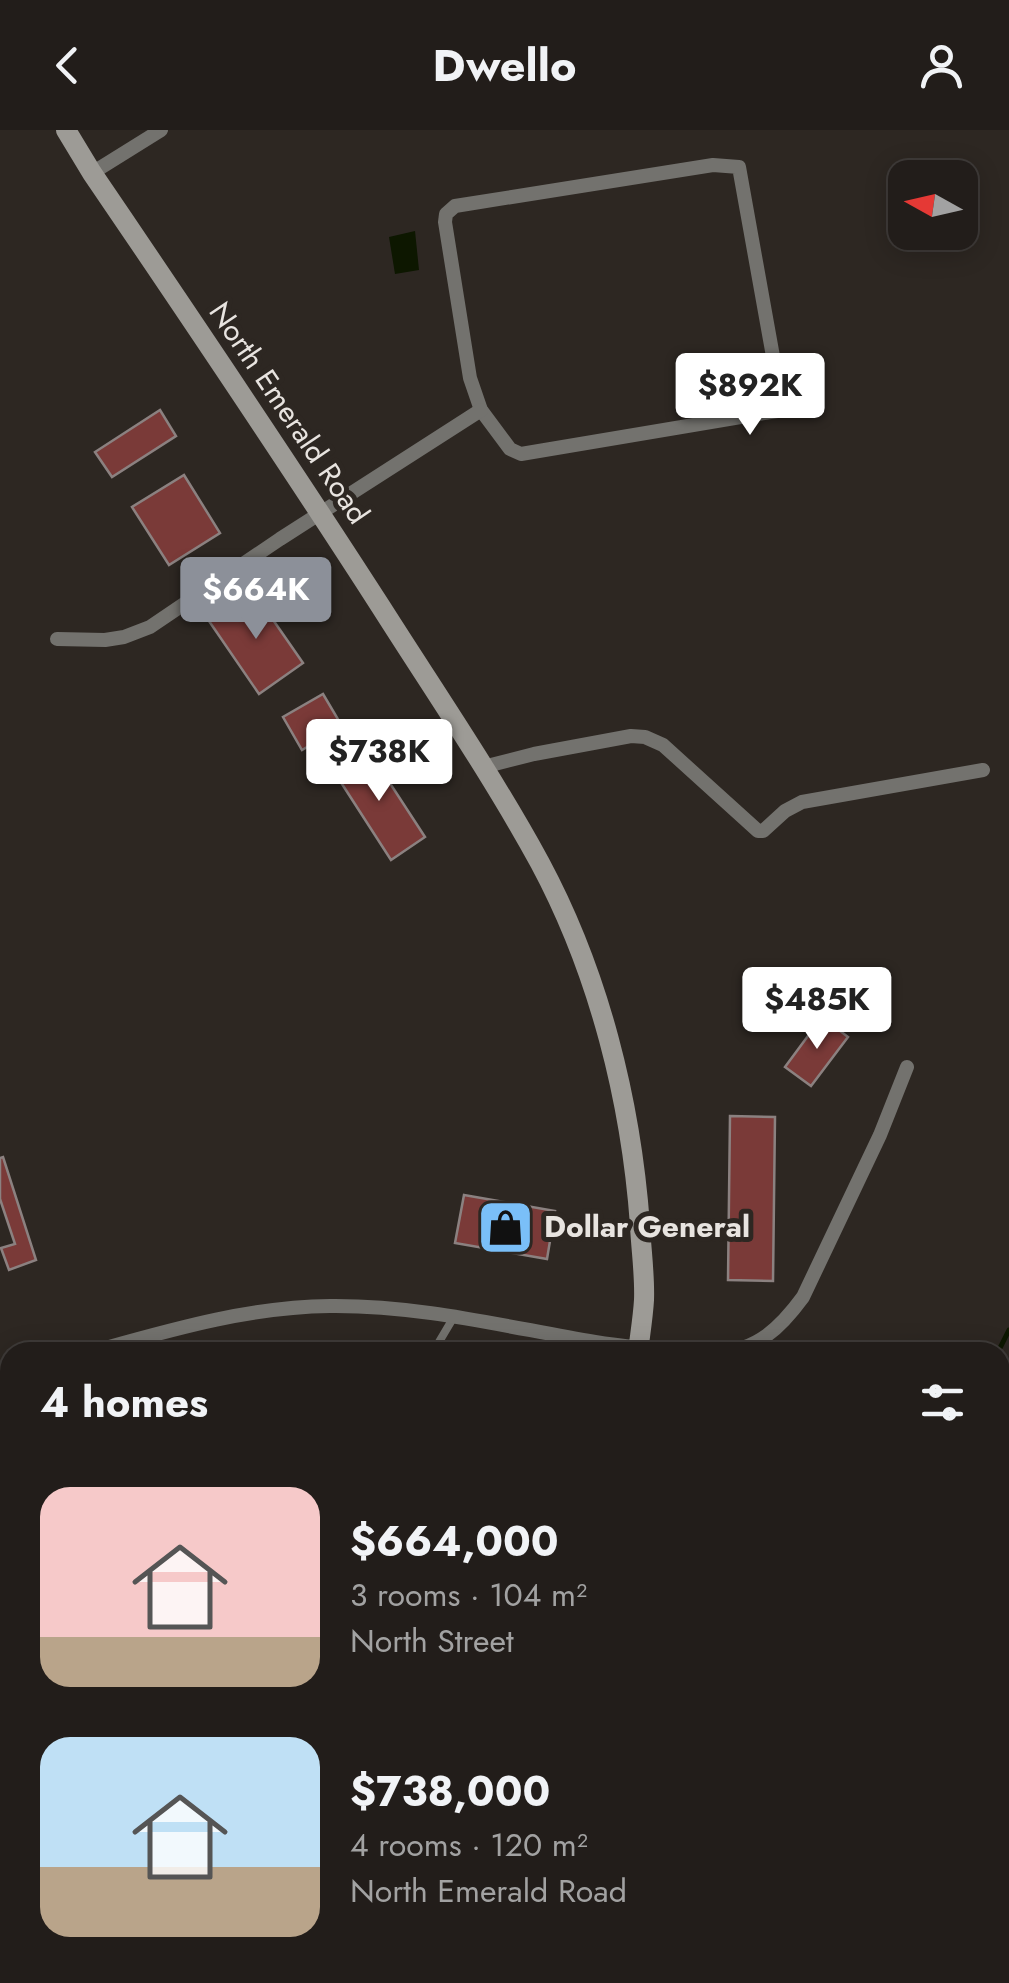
<!DOCTYPE html>
<meta charset="utf-8">
<style>
body{margin:0;font-family:Jost,sans-serif;background:#2e2a27;color:#f1f3f6;height:100vh;display:flex;flex-direction:column;font-size:38px;white-space:nowrap}
*{box-sizing:border-box;margin:0}
p{font-size:32px;color:#a2a2a2}
.icon{flex:none;width:55px;height:55px;fill:none;stroke:currentColor;stroke-width:2;stroke-linecap:round;stroke-linejoin:round}
.map{position:relative;flex:1;overflow:hidden}
.sheet{position:absolute;left:0px;top:1212px;width:1010px;height:642px;display:flex;flex-direction:column;background:#221d1a;border-radius:30px 30px 0 0;box-shadow:0 5px 25px #0003,0 0 0 2px #3f3b39}
.sheet>*{flex:none}
.needle{width:65px;rotate:278deg}
.fabs{position:absolute;left:888px;top:30px;display:grid;gap:20px}
.fabs a{display:grid;place-items:center;width:90px;height:90px;border-radius:20px;background:#221d1a;box-shadow:0 5px 25px #0003,0 0 0 2px #3f3b39;font-size:50px}
.price{position:absolute;translate:-50% -85px;padding:0 22px;border-radius:10px;background:#fff;color:#222;font-size:32px;line-height:65px;filter:drop-shadow(0 2px 5px #0008)}
.price::after{content:'';position:absolute;left:50%;top:60px;width:30px;height:22px;margin-left:-15px;background:inherit;clip-path:polygon(0 0,100% 0,50% 100%)}
.price.active{background:#8c9099;color:#fff}
ul{padding:0;list-style:none}
li{display:flex;align-items:center;gap:30px;height:250px;padding:0 40px}
li span{display:grid;place-items:center;flex:none;width:280px;height:200px;border-radius:30px;color:#555}
li>.icon{margin-inline-start:auto}
span .icon{width:120px;height:120px;fill:#fffc;stroke-width:1}
li b{font-size:42px}
h2{display:flex;justify-content:space-between;align-items:center;height:120px;padding:0 40px;font-size:42px}
header{display:flex;justify-content:space-between;align-items:center;height:130px;padding:0 40px;background:#221d1a;font-size:45px;font-weight:700}
.map>svg:first-child{display:block}
.water{fill:#0d1700}
.lines{fill:none;stroke-linecap:round;stroke-linejoin:round}
.stream{stroke:#0d1700;stroke-width:5}
.building{fill:#7a3a38;stroke:#8b8180;stroke-width:2.5}
.service{stroke:#73726e;stroke-width:8}
.minor{stroke:#73726e;stroke-width:14}
.secondary{stroke:#9d9b96;stroke-width:20}
.trunk{stroke:#cdcac2;stroke-width:22}
.labels{text-anchor:middle;stroke-width:10;stroke-linejoin:round;paint-order:stroke}
.street-label{font-size:30px;fill:#e8e4e0;stroke:#2d2722}
.poi-label{font-size:30px;font-weight:bold;fill:#e8e4e0;stroke:#2d2722;text-anchor:start}
</style>
<header><svg class="icon" aria-label="back" viewBox="0 0 24 24"><path d="M15 5l-7 7 7 7"/></svg>Dwello<svg class="icon" aria-label="person" viewBox="0 0 24 24"><circle cx="12" cy="8" r="4"/><path d="M4 21q1-7 8-7t8 7"/></svg></header>
<div class="map">
<svg width="1009" height="1853" viewBox="0 0 1009 1853">
<rect width="100%" height="100%" fill="#2d2722"/>
<polygon class="water" points="415,101 419,140 395,144 389,107"/>
<g class="lines">
<g class="stream">
<polyline points="998,1222 1009,1200"/>
<polyline points="628,1853 629,1845"/>
</g>
</g>
<g class="building">
<polygon points="160,280 176,306 112,347 95,322"/>
<polygon points="184,345 220,403 169,435 132,377"/>
<polygon points="253,461 303,533 259,564 209,491"/>
<polygon points="323,564 342,596 302,620 283,587"/>
<polygon points="367,618 425,707 391,730 333,640"/>
<polygon points="822,887 848,907 811,956 785,937"/>
<polygon points="730,986 775,987 773,1151 728,1150"/>
<polygon points="3,1027 36,1130 9,1140 1,1118 15,1114 0,1069 0,1028"/>
<polygon points="464,1065 555,1081 547,1129 455,1113"/>
</g>
<g class="lines">
<g class="service">
<polyline points="433,1222 455,1185"/>
<polyline points="181,1845 189,1853"/>
<polyline points="242,1845 248,1853"/>
<polyline points="327,1845 332,1853"/>
<polyline points="558,1845 558,1853"/>
<polyline points="195,1853 206,1851 219,1845"/>
<polyline points="464,1853 473,1845"/>
</g>
<g class="minor">
<polygon points="713,35 739,37 781,271 777,281 521,324 510,319 481,280 470,248 445,92 446,84 455,76"/>
<polyline points="92,43 161,0"/>
<polyline points="57,509 105,510 124,507 150,497 280,409 481,280"/>
<polyline points="483,637 534,624 631,606 645,607 663,615 758,701 763,701 785,681 802,672 983,640"/>
<path d="M91,1222C170,1200 247,1177 330,1176C421,1175 506,1197 595,1212C630,1218 666,1220 702,1222"/>
<path d="M718,1222C757,1221 781,1197 803,1167L880,1005L907,937"/>
<polyline points="0,1249 10,1246"/>
</g>
<path class="secondary" d="M66,0L92,43C190,187 287,331 381,477C435,562 492,645 540,733C599,843 631,971 640,1095C641,1119 645,1145 644,1170C643,1187 640,1205 638,1222"/>
<g class="trunk">
<polyline points="1000,1485 1009,1485"/>
<polyline points="86,1853 98,1845"/>
</g>
</g>
<defs>
<symbol id="shop-square" viewBox="-11 -11 22 22"><rect x="-9" y="-9" width="18" height="18" rx="4" fill="#7abff8" stroke="#2d2722"/><path d="M-5-2.5h2.3a2.7 3.5 0 0 1 5.4 0H5L5.5 6h-11ZM-1.5-2.5h3a1.5 2.3 0 0 0-3 0Z" fill="#111"/></symbol>
</defs>
<g fill-rule="evenodd">
<use href="#shop-square" x="474" y="1066" width="63" height="63"/>
</g>
<g class="labels">
<g class="street-label">
<text transform="translate(289 283) rotate(56)" y="10">North Emerald Road</text>
</g>
<g class="poi-label">
<text x="544" y="1107">Dollar General</text>
</g>
</g>
</svg>
<div class="fabs">
<a><svg class="needle" viewBox="-14 -14 28 28"><path d="M0-13l5 13h-10z" fill="#e53935"/><path d="M0 13l5-13h-10z" fill="#a2a2a2"/></svg></a>
</div>
<b class="price" style="left:750px;top:308px">$892K</b>
<b class="price active" style="left:256px;top:512px">$664K</b>
<b class="price" style="left:379px;top:674px">$738K</b>
<b class="price" style="left:817px;top:922px">$485K</b>
<section class="sheet">
<h2>4 homes<svg class="icon" aria-label="filters" viewBox="0 0 24 24"><path d="M4 7h16M4 17h16"/><circle cx="9" cy="7" r="2"/><circle cx="15" cy="17" r="2"/></svg></h2>
<ul>
<li><span style="background:linear-gradient(#f6c9c9 75%,#b9a48a 0)"><svg class="icon" aria-label="home" viewBox="0 0 24 24"><path d="M3 11l9-7 9 7M6 9v11h12V9"/></svg></span><div><b>$664,000</b><p>3 rooms · 104 m²</p><p>North Street</p></div></li>
<li><span style="background:linear-gradient(#bfe0f5 65%,#b9a48a 0)"><svg class="icon" aria-label="home" viewBox="0 0 24 24"><path d="M3 11l9-7 9 7M6 9v11h12V9"/></svg></span><div><b>$738,000</b><p>4 rooms · 120 m²</p><p>North Emerald Road</p></div></li>
</ul>
</section>
</div>
